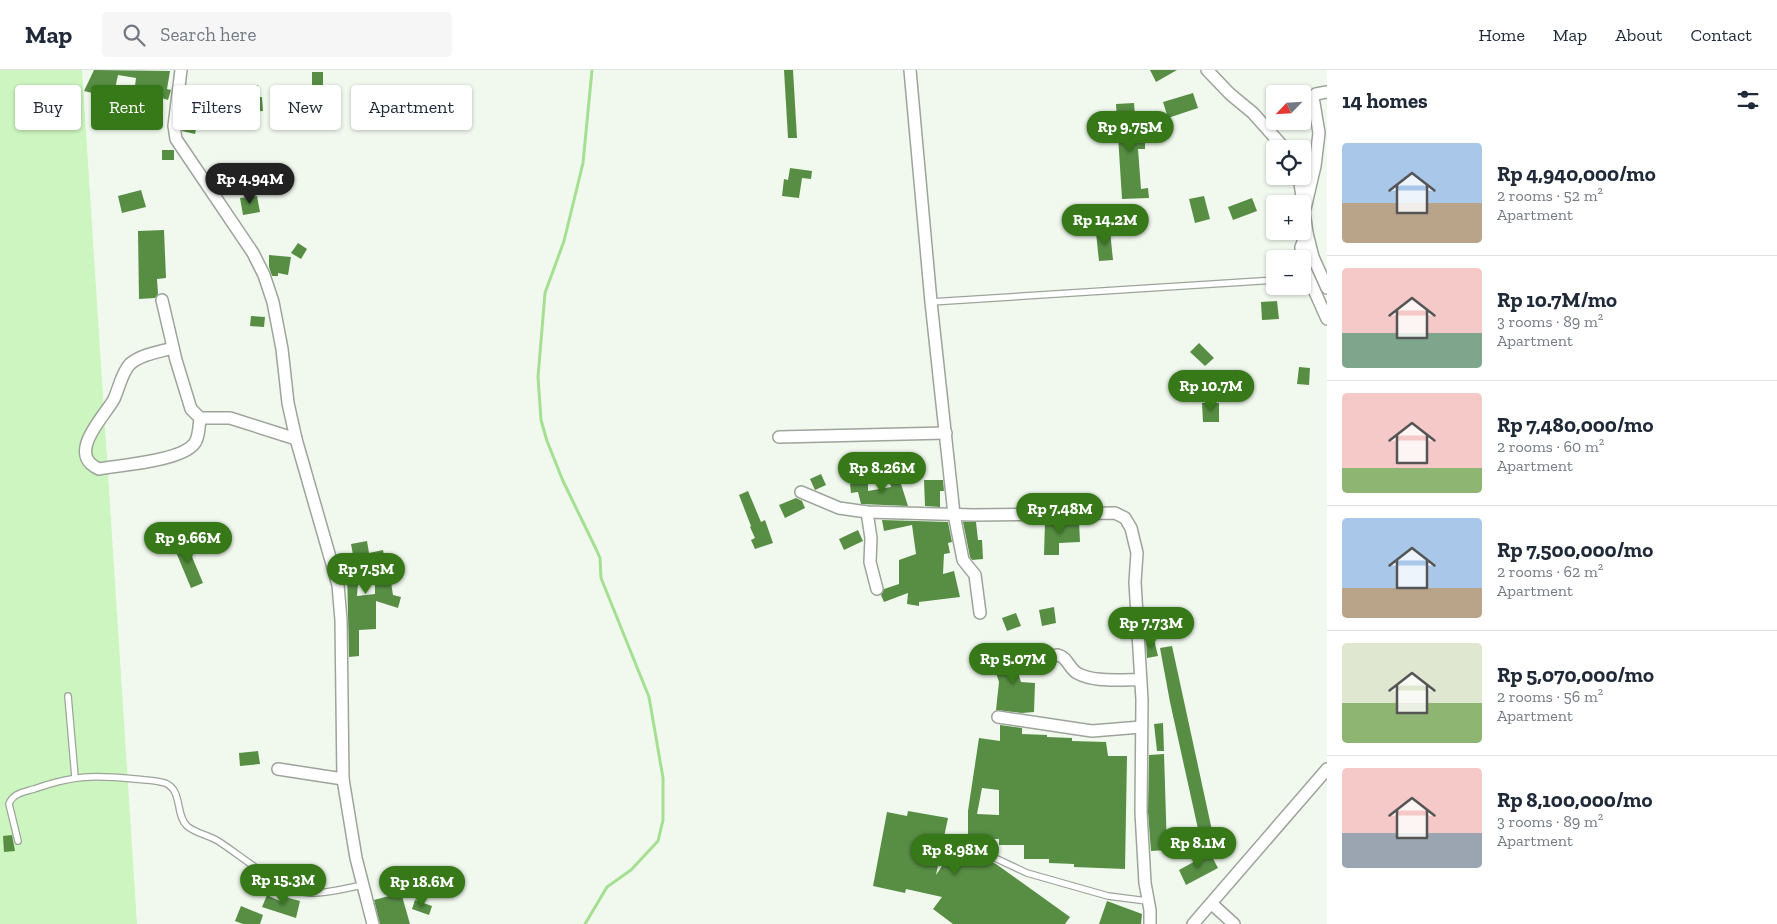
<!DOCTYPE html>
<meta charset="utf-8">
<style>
body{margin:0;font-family:"Zilla Slab",serif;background:#f6f6f7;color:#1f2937;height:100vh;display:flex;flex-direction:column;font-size:19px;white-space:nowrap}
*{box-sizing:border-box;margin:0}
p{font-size:16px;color:#747a83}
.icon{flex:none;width:28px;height:28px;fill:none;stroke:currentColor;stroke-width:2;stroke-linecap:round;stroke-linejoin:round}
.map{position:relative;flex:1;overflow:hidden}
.drawer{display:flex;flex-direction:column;background:#fff;width:450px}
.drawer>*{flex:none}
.top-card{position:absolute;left:15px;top:15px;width:475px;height:45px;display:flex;gap:10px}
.needle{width:32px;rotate:245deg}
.tools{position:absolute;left:1266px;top:15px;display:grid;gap:10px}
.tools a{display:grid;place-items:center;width:45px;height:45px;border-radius:5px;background:#fff;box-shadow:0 1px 4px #0004;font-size:25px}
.price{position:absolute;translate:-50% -42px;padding:0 11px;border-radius:18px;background:#377919;color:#fff;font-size:16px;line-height:32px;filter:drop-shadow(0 1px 2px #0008)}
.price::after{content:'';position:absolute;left:50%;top:30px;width:15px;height:11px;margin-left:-8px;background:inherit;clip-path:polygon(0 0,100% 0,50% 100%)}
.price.active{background:#222;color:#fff}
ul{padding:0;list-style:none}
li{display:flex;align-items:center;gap:15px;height:125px;padding:0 15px}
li+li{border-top:1px solid #e0e1e3}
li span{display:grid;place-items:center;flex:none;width:140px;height:100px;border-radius:5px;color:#555}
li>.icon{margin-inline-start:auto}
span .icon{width:60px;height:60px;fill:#fffc;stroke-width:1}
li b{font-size:21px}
h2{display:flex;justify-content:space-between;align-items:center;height:60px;padding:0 15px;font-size:21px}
.pill{padding:0 18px;border-radius:5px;background:#fff;box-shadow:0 1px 4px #0004;font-size:18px;line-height:45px}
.pill.active{background:#377919;color:#fff}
header{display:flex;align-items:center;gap:30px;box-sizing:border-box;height:70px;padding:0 25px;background:#fff;border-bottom:1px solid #e0e1e3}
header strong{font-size:24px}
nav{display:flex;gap:28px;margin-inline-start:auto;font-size:18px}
.search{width:350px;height:45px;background:#f6f6f7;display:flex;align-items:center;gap:12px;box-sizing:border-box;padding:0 18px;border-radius:5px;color:#747a83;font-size:19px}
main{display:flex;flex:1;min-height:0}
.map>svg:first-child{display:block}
.green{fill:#ccf5bf}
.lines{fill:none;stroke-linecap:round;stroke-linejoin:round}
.stream{stroke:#a5df91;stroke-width:3}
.building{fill:#578e44;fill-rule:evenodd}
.service-casing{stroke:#9da49b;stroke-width:8}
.minor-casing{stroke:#9da49b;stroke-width:14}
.service{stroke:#fff;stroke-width:5.5}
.minor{stroke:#fff;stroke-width:11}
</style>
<header>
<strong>Map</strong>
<div class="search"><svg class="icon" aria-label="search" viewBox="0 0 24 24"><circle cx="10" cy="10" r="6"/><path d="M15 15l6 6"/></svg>Search here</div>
<nav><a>Home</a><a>Map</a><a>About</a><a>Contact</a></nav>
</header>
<main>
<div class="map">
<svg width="1327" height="854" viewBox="0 0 1327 854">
<rect width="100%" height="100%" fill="#f1f9ef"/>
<polygon class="green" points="0,0 82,0 137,854 0,854"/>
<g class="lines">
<polyline class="stream" points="585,854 607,817 631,800 658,771 663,750 663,708 649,627 601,508 600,488 596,479 563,411 547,371 541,350 538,307 545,223 564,171 583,93 592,0"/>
</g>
<g class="building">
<polygon points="94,0 170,1 167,19 171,20 168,30 159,27 160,20 135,16 136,8 118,5 113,28 84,21"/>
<polygon points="784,0 793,0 797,68 788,68"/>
<polygon points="1150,0 1177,0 1156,12"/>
<rect x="312" y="2" width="11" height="19"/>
<polygon points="258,15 259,27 262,27 263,41 247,42 245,16"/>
<polygon points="1193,23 1198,38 1168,48 1163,32"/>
<polygon points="184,33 193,35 190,48 198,51 195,64 182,61"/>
<polygon points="1134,33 1137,70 1145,69 1145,79 1138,79 1141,119 1148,118 1149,128 1122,129 1116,34"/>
<rect x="162" y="80" width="12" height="10"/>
<polygon points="790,98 812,101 811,109 802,108 799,128 782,126 784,109 788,110"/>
<polygon points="141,120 146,137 122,143 118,126"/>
<polygon points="257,126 260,142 243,145 240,128"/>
<polygon points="1204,126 1210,149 1195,153 1189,129"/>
<polygon points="1252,128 1257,141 1233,150 1228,137"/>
<polygon points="164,160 166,208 157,209 158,224 155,228 139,229 138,161"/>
<polygon points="1110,161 1113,190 1099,191 1096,163"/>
<polygon points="298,173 307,179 301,189 291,183"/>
<polygon points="269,185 291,187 288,205 278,203 278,206 272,206 269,197"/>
<polygon points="1277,231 1279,249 1262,250 1261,232"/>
<polygon points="251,246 265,247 264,257 250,256"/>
<polygon points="1199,273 1214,288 1205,296 1190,282"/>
<polygon points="1299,297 1310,298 1309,315 1297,314"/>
<polygon points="1202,333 1219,333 1219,352 1203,352"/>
<polygon points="895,395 908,436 861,434 858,422 851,423 850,414 868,413 868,421 891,417 890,413 892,413"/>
<polygon points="821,404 826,415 815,420 810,409"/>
<polygon points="924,410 943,410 944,421 940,421 940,437 925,436"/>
<polygon points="748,421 761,452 765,450 773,473 755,479 751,470 755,468 750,457 751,456 739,425"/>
<polygon points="796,428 802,431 805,438 785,448 779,435"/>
<polygon points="882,450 948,452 952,472 948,473 950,483 944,484 943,504 954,501 960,527 919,532 919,536 907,534 908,523 884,532 881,525 884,519 899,514 899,490 916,484 912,455 884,461"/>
<polygon points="1045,451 1079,451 1080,472 1059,473 1059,485 1044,485"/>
<polygon points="963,452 976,452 978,470 982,470 983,489 972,490 970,487"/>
<polygon points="858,460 863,471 844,480 839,469"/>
<polygon points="185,470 203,513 191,518 173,475"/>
<polygon points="367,471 369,483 383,480 386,496 383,496 383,513 391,512 393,525 401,527 398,538 376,531 376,559 359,560 359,586 349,587 347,502 359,503 357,526 375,524 375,498 356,501 351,474"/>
<polygon points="1054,537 1056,553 1042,556 1039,540"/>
<polygon points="1016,543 1021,556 1007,561 1002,548"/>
<polygon points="1154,569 1158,586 1147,588 1146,571"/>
<polygon points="997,573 1009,574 1021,612 1035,613 1034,642 1022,643 996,640 999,612 995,600 999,599"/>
<polygon points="1172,576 1213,765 1200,768 1170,632 1160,578"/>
<polygon points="1163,653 1164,681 1157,681 1154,654"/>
<path d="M1000,655L1022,658V664L1047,665V667L1072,668V671L1106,672L1108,686H1127L1125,799L1074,797V794L1049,793V789H1024V775H999V769L968,768V741L979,668L1000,671ZM982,718L999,720V745L977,744Z"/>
<polygon points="258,681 260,694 240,696 239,683"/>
<polygon points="1164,684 1167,780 1151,781 1148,742 1149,685"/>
<polygon points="908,741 948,748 936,805 961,768 974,778 976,784 996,794 1070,847 1065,854 953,854 933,839 942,827 906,819 905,823 873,816 887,742 907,746"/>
<polygon points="12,765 15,781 4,782 3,766"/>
<polygon points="1210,783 1218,798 1186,815 1179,800"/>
<polygon points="400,819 410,854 380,854 374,830 389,826 388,822"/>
<polygon points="267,825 284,833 285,827 300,831 296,848 262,837"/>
<polygon points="415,830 432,836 429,845 412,839"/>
<polygon points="1107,831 1142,844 1141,854 1099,854"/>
<polygon points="241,836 263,845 260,854 243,854 235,851"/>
</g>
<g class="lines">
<defs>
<g id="service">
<polyline points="931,232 1275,210"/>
<polyline points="68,626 75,707"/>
<path d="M18,771L9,734C13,723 24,722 34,719C74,705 93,705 135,709C144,710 156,710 165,713C183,720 175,745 187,756C195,763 208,765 218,771C242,786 281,821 310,823C327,824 346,818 363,815"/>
<polyline points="978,780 1027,803 1108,826 1147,831"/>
</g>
<g id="minor">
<polyline points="181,0 174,56 176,69 253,183 264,205 273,232 282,279 288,333 296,369 338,515 341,550 343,709 356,788 373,854"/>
<polyline points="910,0 931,232 954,444 963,490 975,505 980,543"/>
<polyline points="1207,0 1230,24 1253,43 1285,79"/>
<polyline points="1299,106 1307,163 1313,187 1327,218"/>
<polyline points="1304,143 1315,96 1319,63 1313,27 1316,24 1327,22"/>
<polyline points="1301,189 1301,177 1307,163"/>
<polyline points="1302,193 1327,249"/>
<polyline points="162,230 176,290 191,339 200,348 230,348 296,369"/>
<path d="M173,278C159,282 142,284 130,294C122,302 119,318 114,329C105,346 65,384 99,399C121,395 180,391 194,374C199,368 199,356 200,348"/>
<polyline points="779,367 946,363"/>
<polyline points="801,422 839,438 867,442 974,445 1115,443 1125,448 1131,458 1137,483 1135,512 1142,630 1141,742 1145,813 1150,840 1150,854"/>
<polyline points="867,442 871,468 870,492 877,519"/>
<path d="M1021,591L1058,585C1067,587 1069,598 1077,603C1095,613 1120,609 1140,610"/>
<polyline points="998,647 1092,661 1141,657"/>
<polyline points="278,699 343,709"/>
<polyline points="1212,834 1234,854"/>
<polyline points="1193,854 1327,699"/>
</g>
</defs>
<use href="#service" class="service-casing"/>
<use href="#minor" class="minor-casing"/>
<use href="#service" class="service"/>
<use href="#minor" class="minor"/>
</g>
</svg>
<div class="tools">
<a><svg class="needle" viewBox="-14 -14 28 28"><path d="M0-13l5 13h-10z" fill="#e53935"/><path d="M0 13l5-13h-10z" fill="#747a83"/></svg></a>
<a><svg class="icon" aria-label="locate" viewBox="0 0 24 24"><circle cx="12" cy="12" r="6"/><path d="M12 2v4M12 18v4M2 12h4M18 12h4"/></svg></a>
<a>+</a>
<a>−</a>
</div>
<b class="price" style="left:1130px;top:83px">Rp 9.75M</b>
<b class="price active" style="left:250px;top:135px">Rp 4.94M</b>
<b class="price" style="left:1105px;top:176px">Rp 14.2M</b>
<b class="price" style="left:1211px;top:342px">Rp 10.7M</b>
<b class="price" style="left:882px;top:424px">Rp 8.26M</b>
<b class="price" style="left:1060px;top:465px">Rp 7.48M</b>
<b class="price" style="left:188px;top:494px">Rp 9.66M</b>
<b class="price" style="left:366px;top:525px">Rp 7.5M</b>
<b class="price" style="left:1151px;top:579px">Rp 7.73M</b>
<b class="price" style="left:1013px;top:615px">Rp 5.07M</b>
<b class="price" style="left:1198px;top:799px">Rp 8.1M</b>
<b class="price" style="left:955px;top:806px">Rp 8.98M</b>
<b class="price" style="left:283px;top:836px">Rp 15.3M</b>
<b class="price" style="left:422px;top:838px">Rp 18.6M</b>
<div class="top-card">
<a class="pill">Buy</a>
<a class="pill active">Rent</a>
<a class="pill">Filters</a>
<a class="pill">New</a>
<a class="pill">Apartment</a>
</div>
</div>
<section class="drawer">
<h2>14 homes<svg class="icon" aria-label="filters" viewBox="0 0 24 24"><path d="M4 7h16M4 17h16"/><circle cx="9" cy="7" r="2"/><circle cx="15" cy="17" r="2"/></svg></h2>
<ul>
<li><span style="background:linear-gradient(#a9c7e8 60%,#b9a48a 0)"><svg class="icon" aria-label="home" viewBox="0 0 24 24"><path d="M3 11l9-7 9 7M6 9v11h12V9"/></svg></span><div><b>Rp 4,940,000/mo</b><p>2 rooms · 52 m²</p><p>Apartment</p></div></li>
<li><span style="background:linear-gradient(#f6c9c9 65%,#7fa58c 0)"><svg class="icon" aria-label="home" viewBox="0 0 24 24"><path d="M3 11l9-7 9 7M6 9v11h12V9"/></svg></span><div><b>Rp 10.7M/mo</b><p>3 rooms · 89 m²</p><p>Apartment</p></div></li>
<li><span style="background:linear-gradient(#f6c9c9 75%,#8fb573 0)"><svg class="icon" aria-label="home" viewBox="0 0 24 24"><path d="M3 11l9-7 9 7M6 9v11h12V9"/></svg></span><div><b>Rp 7,480,000/mo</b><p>2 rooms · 60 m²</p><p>Apartment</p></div></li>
<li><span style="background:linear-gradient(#a9c7e8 70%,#b9a48a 0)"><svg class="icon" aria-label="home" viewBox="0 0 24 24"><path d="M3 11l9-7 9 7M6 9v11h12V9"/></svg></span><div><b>Rp 7,500,000/mo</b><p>2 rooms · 62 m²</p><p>Apartment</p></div></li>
<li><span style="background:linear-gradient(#dfe7d0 60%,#8fb573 0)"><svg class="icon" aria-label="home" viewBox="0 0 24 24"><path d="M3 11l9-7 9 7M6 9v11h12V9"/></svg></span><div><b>Rp 5,070,000/mo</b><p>2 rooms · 56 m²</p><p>Apartment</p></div></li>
<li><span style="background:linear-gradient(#f6c9c9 65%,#9aa5b1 0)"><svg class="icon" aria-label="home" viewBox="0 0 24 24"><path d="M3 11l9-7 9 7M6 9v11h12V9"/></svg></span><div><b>Rp 8,100,000/mo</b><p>3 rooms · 89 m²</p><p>Apartment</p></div></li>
</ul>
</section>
</main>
